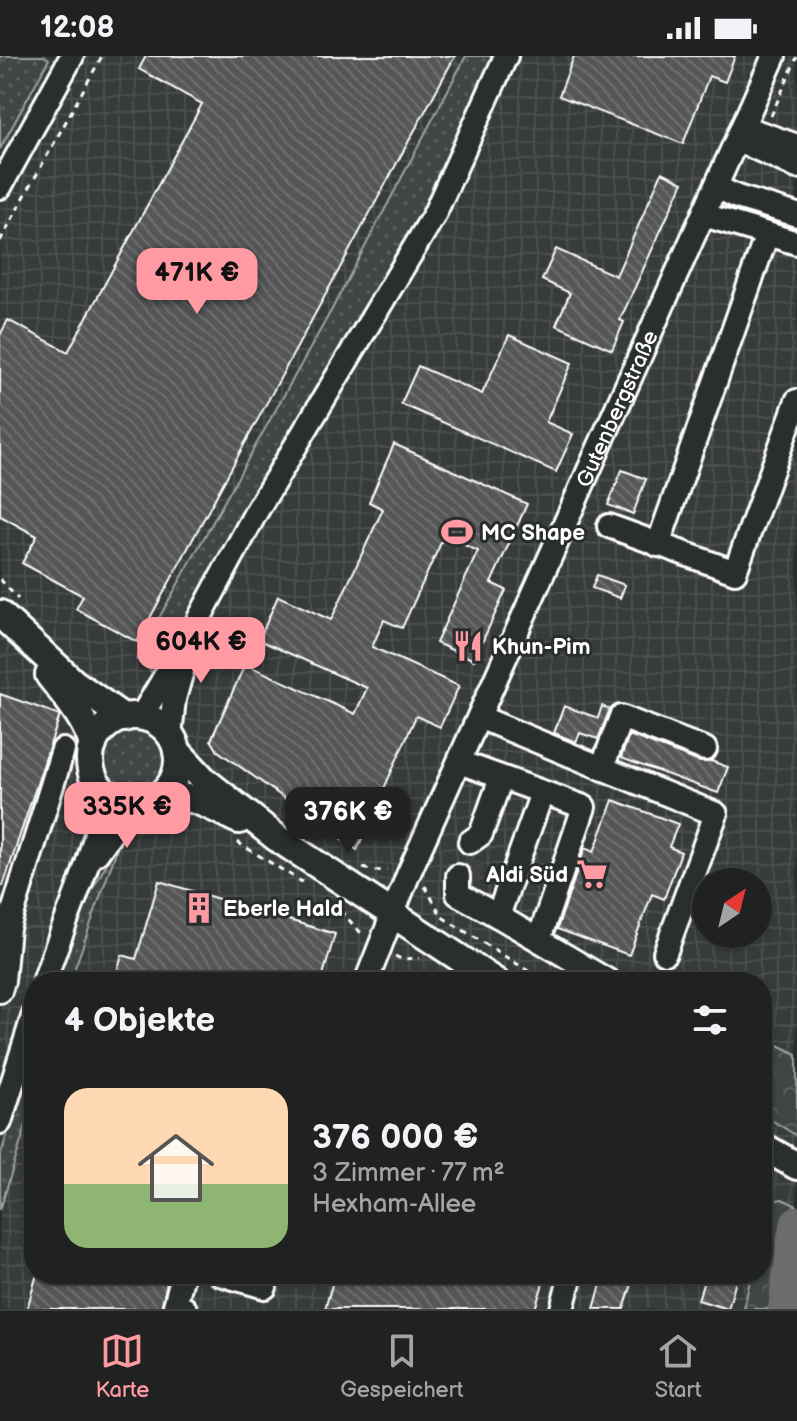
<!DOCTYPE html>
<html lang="de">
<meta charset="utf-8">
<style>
body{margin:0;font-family:"Balsamiq Sans",sans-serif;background:#2d2f2f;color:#f1f3f6;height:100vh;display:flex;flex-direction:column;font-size:30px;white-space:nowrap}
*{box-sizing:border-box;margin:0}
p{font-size:26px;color:#a2a4a5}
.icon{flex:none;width:44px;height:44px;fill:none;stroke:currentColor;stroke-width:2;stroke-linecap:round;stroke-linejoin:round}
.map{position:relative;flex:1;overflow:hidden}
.side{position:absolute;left:24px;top:916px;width:748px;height:312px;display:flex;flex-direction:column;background:#202222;border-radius:32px;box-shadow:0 2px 6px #0004,0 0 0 2px #3d3f40}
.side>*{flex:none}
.needle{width:52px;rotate:35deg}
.fabs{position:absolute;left:692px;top:812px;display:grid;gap:16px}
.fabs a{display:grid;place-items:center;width:80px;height:80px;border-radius:50%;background:#202222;box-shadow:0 2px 6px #0004,0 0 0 2px #3d3f40;font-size:40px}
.price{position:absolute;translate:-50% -68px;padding:0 18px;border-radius:16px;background:#ff9aa2;color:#111;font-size:26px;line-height:52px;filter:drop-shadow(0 2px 4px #0008)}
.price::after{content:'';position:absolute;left:50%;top:48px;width:24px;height:18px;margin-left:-12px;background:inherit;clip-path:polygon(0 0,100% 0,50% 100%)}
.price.selected{background:#222;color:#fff}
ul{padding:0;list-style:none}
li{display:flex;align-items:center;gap:24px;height:200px;padding:0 40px}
li span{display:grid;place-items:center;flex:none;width:224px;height:160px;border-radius:24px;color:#555}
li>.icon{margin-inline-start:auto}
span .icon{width:96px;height:96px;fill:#fffc;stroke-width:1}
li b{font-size:34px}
h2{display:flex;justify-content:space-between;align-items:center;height:96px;padding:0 40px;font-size:34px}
.status{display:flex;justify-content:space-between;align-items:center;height:56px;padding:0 40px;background:#202222;direction:ltr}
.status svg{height:22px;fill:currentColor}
.tab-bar{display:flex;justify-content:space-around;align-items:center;height:112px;border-top:2px solid #3d3f40;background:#202222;font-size:22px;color:#a2a4a5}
.tab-bar a{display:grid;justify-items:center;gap:4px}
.tab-bar .selected{color:#ff9aa2}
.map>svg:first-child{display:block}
.industrial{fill:url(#industrial-grid);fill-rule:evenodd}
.grass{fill:url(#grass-dots);stroke:#a0a2a2;stroke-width:2}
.forest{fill:url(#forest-crowns);stroke:#a0a2a2;stroke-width:2}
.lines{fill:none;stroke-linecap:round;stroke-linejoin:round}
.river{stroke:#6a6c6d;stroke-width:32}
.building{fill:url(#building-back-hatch);stroke:#fff;stroke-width:2}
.minor-tunnel{stroke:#3f4243;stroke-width:22;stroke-dasharray:22 11;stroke-linecap:butt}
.minor-casing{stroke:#fff;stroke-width:28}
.major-casing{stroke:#fff;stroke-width:32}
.path{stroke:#fff;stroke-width:3;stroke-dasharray:6 6;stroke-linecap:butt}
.minor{stroke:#2a2d2e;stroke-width:22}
.major{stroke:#2a2d2e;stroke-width:26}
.labels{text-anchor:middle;stroke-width:6;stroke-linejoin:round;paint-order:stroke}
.street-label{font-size:22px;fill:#fff;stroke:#2a2d2e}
.poi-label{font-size:22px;font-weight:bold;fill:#fff;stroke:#2a2d2e;text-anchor:start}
</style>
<div class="status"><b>12:08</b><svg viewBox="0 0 49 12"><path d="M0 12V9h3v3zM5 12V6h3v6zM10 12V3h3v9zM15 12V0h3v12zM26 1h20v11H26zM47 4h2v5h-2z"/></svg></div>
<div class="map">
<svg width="797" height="1253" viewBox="0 0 797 1253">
<defs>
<pattern id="industrial-grid" width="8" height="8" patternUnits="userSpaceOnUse" patternTransform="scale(2)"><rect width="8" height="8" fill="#373a3b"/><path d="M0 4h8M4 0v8" fill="none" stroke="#4b4e4f"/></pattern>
<pattern id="grass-dots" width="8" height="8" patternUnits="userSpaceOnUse" patternTransform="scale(2)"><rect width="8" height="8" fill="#414445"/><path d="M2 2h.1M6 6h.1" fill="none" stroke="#5e6061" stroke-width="1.8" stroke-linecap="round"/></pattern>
<pattern id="forest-crowns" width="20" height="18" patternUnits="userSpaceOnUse" patternTransform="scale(2)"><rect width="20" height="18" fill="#414445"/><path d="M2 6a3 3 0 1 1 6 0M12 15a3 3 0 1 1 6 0" fill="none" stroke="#5e6061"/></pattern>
<pattern id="building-back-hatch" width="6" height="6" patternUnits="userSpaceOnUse" patternTransform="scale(2)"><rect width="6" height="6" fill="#555758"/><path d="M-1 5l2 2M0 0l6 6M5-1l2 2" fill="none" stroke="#6e7071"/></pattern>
</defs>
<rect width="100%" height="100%" fill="#2a2d2e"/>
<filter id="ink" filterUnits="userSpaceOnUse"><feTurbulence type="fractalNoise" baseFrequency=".0125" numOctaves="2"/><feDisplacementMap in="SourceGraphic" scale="16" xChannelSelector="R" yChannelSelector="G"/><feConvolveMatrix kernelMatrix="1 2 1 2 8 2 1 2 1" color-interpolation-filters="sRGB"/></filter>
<g filter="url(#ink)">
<path class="industrial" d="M0,0H797V1253H0ZM706,826H758V878H706ZM34,926H762V1218H34Z"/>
<g class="grass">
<polygon points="0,0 44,0 49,3 0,93"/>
<polygon points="466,0 497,0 457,97 401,198 215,510 156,619 136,603 331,255"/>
<circle cx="134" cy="705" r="34"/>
<polygon points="121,782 70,926 56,926 83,850"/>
<polygon points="34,994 34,1043 0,1154 0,1101"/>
</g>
<g class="forest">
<polygon points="762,981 797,998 797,1080 762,1058"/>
<polygon points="782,1143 797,1150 797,1253 744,1253 751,1218 762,1218 762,1168 767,1146"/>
</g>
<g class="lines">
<polyline class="river" points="784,1253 793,1181 797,1166"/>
</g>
<g class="building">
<polygon points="146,0 455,0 137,586 76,553 83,540 22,507 37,480 0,460 0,279 8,264 68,296 202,48 139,13"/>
<polygon points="574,0 735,0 725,26 709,20 683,88 559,40"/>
<polygon points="662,116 683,126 620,264 624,266 612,294 556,269 570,237 542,224 556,193 616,220"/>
<polygon points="509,279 572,307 546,366 573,378 556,416 401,348 418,310 482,338"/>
<polygon points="394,388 527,448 491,527 506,534 474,604 436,587 478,495 444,480 402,572 384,564 372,591 459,630 440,671 416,660 357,794 218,695 211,684 245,608 355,658 367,632 259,584 278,540 331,564 383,453 369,446"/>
<polygon points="622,414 646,423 633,458 608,449"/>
<polygon points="597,519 625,529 620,542 592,532"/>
<polygon points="0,638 60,659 3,830 0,829"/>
<polygon points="564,650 598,662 602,650 610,653 598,683 580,677 576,686 554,677"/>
<polygon points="629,679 700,706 711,705 728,711 718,737 621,702"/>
<polygon points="613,744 678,768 669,791 681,796 664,843 652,838 629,899 557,873 585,792 594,796"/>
<polygon points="159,825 335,878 321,926 292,926 278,922 276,926 114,926 122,899 136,903"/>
<polygon points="37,1218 169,1218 161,1253 27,1253"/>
<polygon points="335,1218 407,1218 436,1227 439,1218 546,1218 535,1253 325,1253"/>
<polygon points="604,1218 635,1218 624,1253 594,1253"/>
<polygon points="706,1218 738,1218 728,1253 698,1244"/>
</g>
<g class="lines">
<polyline class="minor-tunnel" points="468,824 480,790"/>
<defs>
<g id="minor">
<polyline points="743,71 797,90"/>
<polyline points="738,84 797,111"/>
<polyline points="0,131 72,0"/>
<polyline points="717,131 737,141 797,159"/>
<polyline points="704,159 797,187"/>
<polyline points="609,470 735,516 797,345"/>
<polyline points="658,489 767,178"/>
<polyline points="141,661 194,572 256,456 434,159 506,0"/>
<polyline points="479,661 602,712 621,661 705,693"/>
<polyline points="170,679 174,643 185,604"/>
<polyline points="459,706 584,751 539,883"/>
<polyline points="602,712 716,758 665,897"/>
<polyline points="470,786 481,778 501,722"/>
<polyline points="97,797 119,766 144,747"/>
<polyline points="458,820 458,838 498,860 542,737"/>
<polyline points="498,860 610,926"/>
<path d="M44,926C64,863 96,803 104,736"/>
<path id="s1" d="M366,926L408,819L774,0"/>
<polyline points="0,935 3,925 8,872 63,694"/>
<polyline points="0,1066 34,958"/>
<polyline points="183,1218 175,1250 185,1253"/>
<polyline points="220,1218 265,1231"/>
<polyline points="562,1253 571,1218"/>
</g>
<g id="major">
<polyline points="0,558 73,626 124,662"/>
<path d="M49,619C66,641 85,662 93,689"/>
<circle cx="134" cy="704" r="44"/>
<polyline points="177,695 205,725 277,782 496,926"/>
<path d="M160,740C188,736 213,752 239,764"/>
<polyline points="762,1090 797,1110"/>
</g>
</defs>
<use href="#minor" class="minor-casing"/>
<use href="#major" class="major-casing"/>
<g class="path">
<polyline points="771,60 797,1"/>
<polyline points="0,185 102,0"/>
<polyline points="0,523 18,543"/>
<polyline points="78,715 83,735"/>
<polyline points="237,786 302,826"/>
<polyline points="363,812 374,815 387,814"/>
<polyline points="425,830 442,861 546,926"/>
<polyline points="332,846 362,878"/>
<polyline points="395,900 401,903 419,902"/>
</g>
<use href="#minor" class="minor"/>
<use href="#major" class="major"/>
</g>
</g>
<defs>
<symbol id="stadium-bare" viewBox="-9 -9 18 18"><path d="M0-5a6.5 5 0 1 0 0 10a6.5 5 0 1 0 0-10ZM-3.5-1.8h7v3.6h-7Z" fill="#ff9aa2" stroke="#2a2d2e" stroke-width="2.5" paint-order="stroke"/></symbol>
<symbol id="restaurant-bare" viewBox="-9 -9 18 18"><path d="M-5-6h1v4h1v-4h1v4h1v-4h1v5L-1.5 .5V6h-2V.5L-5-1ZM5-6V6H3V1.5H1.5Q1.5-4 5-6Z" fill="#ff9aa2" stroke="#2a2d2e" stroke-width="2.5" paint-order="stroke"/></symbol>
<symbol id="supermarket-bare" viewBox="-9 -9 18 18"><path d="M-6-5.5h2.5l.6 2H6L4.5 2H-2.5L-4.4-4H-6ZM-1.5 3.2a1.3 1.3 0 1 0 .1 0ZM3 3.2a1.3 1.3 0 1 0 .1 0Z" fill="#ff9aa2" stroke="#2a2d2e" stroke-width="2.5" paint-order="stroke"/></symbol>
<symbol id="building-bare" viewBox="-9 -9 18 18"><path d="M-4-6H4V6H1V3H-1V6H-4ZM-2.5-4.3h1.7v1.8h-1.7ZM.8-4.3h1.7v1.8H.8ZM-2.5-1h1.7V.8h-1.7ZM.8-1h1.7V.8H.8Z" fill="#ff9aa2" stroke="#2a2d2e" stroke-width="2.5" paint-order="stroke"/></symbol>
</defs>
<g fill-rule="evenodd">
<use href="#stadium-bare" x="435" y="454" width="44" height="44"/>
<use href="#restaurant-bare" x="446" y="568" width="44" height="44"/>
<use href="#supermarket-bare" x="570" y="796" width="44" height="44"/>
<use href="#building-bare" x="177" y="830" width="44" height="44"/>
</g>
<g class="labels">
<g class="street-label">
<text dy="8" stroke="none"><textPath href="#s1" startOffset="626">Gutenbergstraße</textPath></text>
</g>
<g class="poi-label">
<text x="481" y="484">MC Shape</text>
<text x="492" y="598">Khun-Pim</text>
<text x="568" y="826" text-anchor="end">Aldi Süd</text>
<text x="223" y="860">Eberle Hald</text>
</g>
</g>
</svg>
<div class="fabs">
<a><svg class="needle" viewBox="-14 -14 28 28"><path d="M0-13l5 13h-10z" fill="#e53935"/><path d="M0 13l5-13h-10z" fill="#a2a4a5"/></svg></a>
</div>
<b class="price" style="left:197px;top:260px">471K €</b>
<b class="price" style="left:201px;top:629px">604K €</b>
<b class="price" style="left:127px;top:794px">335K €</b>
<b class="price selected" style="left:348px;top:799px">376K €</b>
<section class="side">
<h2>4 Objekte<svg class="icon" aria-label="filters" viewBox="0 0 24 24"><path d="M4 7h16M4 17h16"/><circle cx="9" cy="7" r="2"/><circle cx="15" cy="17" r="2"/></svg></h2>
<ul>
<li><span style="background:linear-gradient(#ffd9b3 60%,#8fb573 0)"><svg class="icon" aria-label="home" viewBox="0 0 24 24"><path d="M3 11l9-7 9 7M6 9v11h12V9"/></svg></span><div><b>376 000 €</b><p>3 Zimmer · 77 m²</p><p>Hexham-Allee</p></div></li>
</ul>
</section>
</div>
<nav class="tab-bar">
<a class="selected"><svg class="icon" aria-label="map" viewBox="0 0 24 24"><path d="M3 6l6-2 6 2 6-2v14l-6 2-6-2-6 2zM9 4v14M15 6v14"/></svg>Karte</a>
<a><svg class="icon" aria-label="saved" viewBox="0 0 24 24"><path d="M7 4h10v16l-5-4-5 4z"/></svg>Gespeichert</a>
<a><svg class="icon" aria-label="home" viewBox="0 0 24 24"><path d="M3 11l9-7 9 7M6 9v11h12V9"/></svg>Start</a>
</nav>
